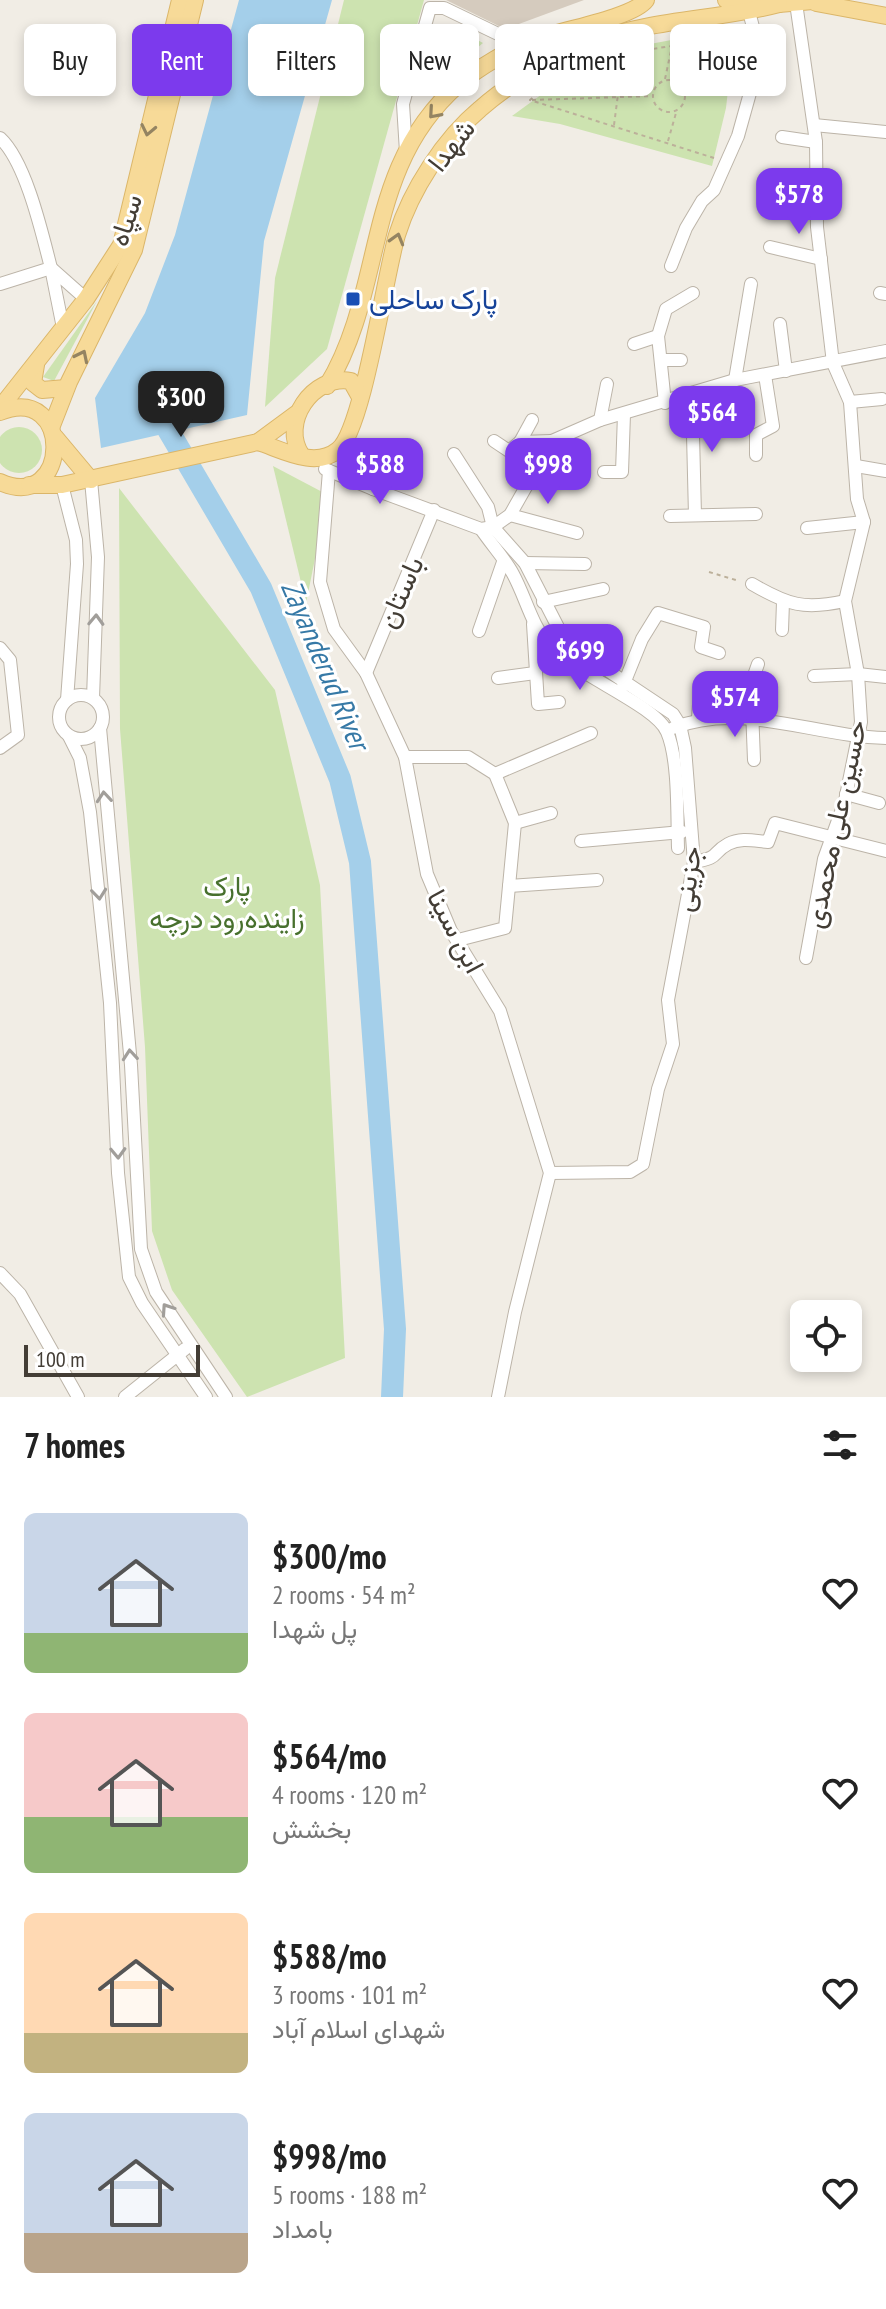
<!DOCTYPE html>
<meta charset="utf-8">
<style>
body{margin:0;font-family:"PT Sans Narrow",Vazirmatn,sans-serif;background:#f2f2f2;color:#222;height:100vh;display:flex;flex-direction:column;font-size:30px;white-space:nowrap}
*{box-sizing:border-box;margin:0}
p{font-size:26px;color:#767676}
.icon{flex:none;width:44px;height:44px;fill:none;stroke:currentColor;stroke-width:2;stroke-linecap:round;stroke-linejoin:round}
.map{position:relative;height:1397px;overflow:hidden}
.side{display:flex;flex-direction:column;background:#fff;flex:1}
.side>*{flex:none}
.top-card{position:absolute;left:24px;top:24px;width:838px;height:72px;display:flex;gap:16px}
.buttons{position:absolute;left:790px;top:1300px;display:grid;gap:16px}
.buttons a{display:grid;place-items:center;width:72px;height:72px;border-radius:12px;background:#fff;box-shadow:0 4px 12px #0003;font-size:40px}
.scale{position:absolute;left:24px;bottom:20px;width:176px;box-sizing:border-box;padding-left:8px;border:4px solid #433d35;border-top:0;font-size:22px;line-height:28px;white-space:nowrap;color:#433d35;-webkit-text-stroke:6px #fff;paint-order:stroke}
.price{position:absolute;translate:-50% -68px;padding:0 18px;border-radius:16px;background:#7c3aed;color:#fff;font-size:26px;line-height:52px;filter:drop-shadow(0 2px 4px #0008)}
.price::after{content:'';position:absolute;left:50%;top:48px;width:24px;height:18px;margin-left:-12px;background:inherit;clip-path:polygon(0 0,100% 0,50% 100%)}
.price.current{background:#222;color:#fff}
ul{padding:0;list-style:none}
li{display:flex;align-items:center;gap:24px;height:200px;padding:0 24px}
li span{display:grid;place-items:center;flex:none;width:224px;height:160px;border-radius:12px;color:#555}
li>.icon{margin-inline-start:auto}
span .icon{width:96px;height:96px;fill:#fffc;stroke-width:1}
li b{font-size:34px}
h2{display:flex;justify-content:space-between;align-items:center;height:96px;padding:0 24px;font-size:34px}
.tag{padding:0 28px;border-radius:12px;background:#fff;box-shadow:0 4px 12px #0003;font-size:28px;line-height:72px}
.tag.current{background:#7c3aed;color:#fff}
.map>svg:first-child{display:block}
.green{fill:#cde3b0}
.water{fill:#a4cfea}
.lines{fill:none;stroke-linecap:round;stroke-linejoin:round}
.river{stroke:#a4cfea;stroke-width:22}
.building{fill:#d5cbbe}
.minor-casing{stroke:#bcb4a8;stroke-width:14}
.major-casing{stroke:#dbb669;stroke-width:18}
.path{stroke:#bcb09a;stroke-width:2;stroke-dasharray:4 4;stroke-linecap:butt}
.minor{stroke:#fff;stroke-width:12}
.major{stroke:#f7da98;stroke-width:16}
.oneway{stroke:#948462}
.oneway2{stroke:#a19e9a}
.transit-dot{fill:#1a4fb4;stroke:#fff;stroke-width:3}
.labels{text-anchor:middle;stroke-width:6;stroke-linejoin:round;paint-order:stroke}
.street-label{font-size:28px;fill:#433d35;stroke:#fff}
.transit-label{font-size:28px;fill:#164399;stroke:#fff;text-anchor:start}
.park-label{font-size:28px;fill:#47702d;stroke:#fff}
.water-label{font-size:30px;font-style:italic;fill:#3679a6;stroke:#fff}
</style>
<div class="map">
<svg width="886" height="1397" viewBox="0 0 886 1397">
<rect width="100%" height="100%" fill="#f1ede5"/>
<g class="green">
<polygon points="344,0 424,0 327,349 265,407 275,278"/>
<polygon points="449,25 483,43 435,82"/>
<polygon points="735,28 726,108 712,166 560,124 512,116 597,54"/>
<polygon points="97,301 54,381 43,377"/>
<circle cx="19" cy="450" r="23"/>
<polygon points="273,466 328,495 306,603"/>
<polygon points="119,488 275,690 320,885 345,1358 247,1397 172,1290 152,1231 145,1047 120,729"/>
</g>
<polygon class="water" points="239,0 332,0 264,241 247,415 101,448 95,398 145,313 175,235"/>
<g class="lines">
<polyline class="river" points="158,406 157,411 261,588 340,779 360,862 395,1329 392,1397"/>
</g>
<polygon class="building" points="446,0 584,0 505,29"/>
<g class="lines">
<defs>
<g id="minor">
<polyline points="796,3 816,142 817,227 833,363 850,402 857,499 864,522 845,601 858,674 861,722 845,801 824,859 806,958"/>
<polyline points="814,125 886,132"/>
<polyline points="782,137 816,142"/>
<path d="M0,138C26,162 42,233 51,268L0,284"/>
<polyline points="406,152 403,104 430,8 444,8 498,34 530,41"/>
<polyline points="770,247 821,259"/>
<polyline points="671,266 686,228 702,201 714,190 738,136 750,93 756,38 749,12"/>
<polyline points="880,293 886,294"/>
<polyline points="780,324 786,371"/>
<polyline points="63,328 51,268 86,299"/>
<polyline points="634,344 658,336"/>
<polyline points="662,360 681,360"/>
<polyline points="735,380 751,284"/>
<polyline points="692,394 695,515"/>
<polyline points="850,402 882,399"/>
<polyline points="665,403 658,336 666,309 693,293"/>
<polyline points="600,420 607,384"/>
<polyline points="494,441 509,451 520,442 552,441"/>
<polyline points="520,442 532,420"/>
<polyline points="454,454 488,507 493,527"/>
<polyline points="756,455 756,435 773,426 765,375"/>
<polyline points="856,466 886,471"/>
<polyline points="325,469 373,489 344,444"/>
<polyline points="329,471 320,582 334,629 366,673 405,757 427,874 451,931 500,1011 550,1173 515,1312 498,1397"/>
<polyline points="604,472 622,472 624,414"/>
<polyline points="91,480 98,557 93,698"/>
<polyline points="62,485 76,540 77,564 67,700"/>
<polyline points="373,489 481,529 493,527 510,515 552,441 600,420 735,380 886,351"/>
<polyline points="510,515 577,533"/>
<polyline points="670,516 756,514"/>
<polyline points="493,527 525,563 562,635 580,652 673,714 680,725 685,748 694,862 668,1000 673,1044 658,1089 643,1164 630,1172 550,1173"/>
<polyline points="807,528 864,522"/>
<path d="M481,529C491,544 505,559 513,574C526,598 531,624 549,645C573,674 656,705 667,732C679,759 677,817 678,848"/>
<polyline points="525,563 585,564"/>
<path d="M752,584C788,605 804,610 845,601"/>
<polyline points="543,602 603,589"/>
<polyline points="533,624 538,704 559,702"/>
<polyline points="782,630 783,602"/>
<polyline points="479,631 503,562"/>
<polyline points="0,648 10,660 18,735 0,748"/>
<polyline points="366,673 434,510"/>
<polyline points="814,676 858,674 886,677"/>
<polyline points="498,678 535,673"/>
<polyline points="623,686 642,639 658,613 704,627 701,647 719,653"/>
<circle cx="81" cy="717" r="22"/>
<polyline points="698,718 700,691"/>
<polyline points="100,728 131,1065 141,1249 156,1292 226,1397"/>
<path d="M673,728C743,701 815,737 886,738"/>
<polyline points="69,736 80,758 90,812 110,1003 118,1173 129,1277 142,1303 206,1397"/>
<polyline points="405,757 468,757 495,774 515,823 505,928 458,940"/>
<polyline points="754,760 751,684 758,664"/>
<polyline points="495,774 591,733"/>
<polyline points="846,794 879,803"/>
<polyline points="515,823 551,813"/>
<polyline points="581,841 682,832"/>
<path d="M694,862C722,857 710,854 728,844C741,837 755,841 768,842L775,823L886,851"/>
<polyline points="509,886 597,880"/>
<polyline points="0,1273 20,1294 78,1397"/>
<polyline points="125,1397 185,1349"/>
</g>
<g id="major">
<polyline points="726,0 779,4 824,0"/>
<polyline points="816,3 886,16"/>
<polyline points="36,365 33,383 42,390 66,388"/>
<path d="M327,386C387,287 362,168 459,84C478,68 510,49 533,40C557,31 633,18 646,0"/>
<polyline points="0,408 86,299 121,245 180,0"/>
<path d="M0,412C74,382 71,514 0,482"/>
<polyline points="51,428 69,382 134,250 195,0"/>
<polyline points="55,437 91,480"/>
<path d="M258,442C283,450 315,469 338,450C363,430 385,275 397,235C411,190 444,139 480,109C512,81 555,56 594,41C652,19 719,20 779,4"/>
<path d="M302,456C279,423 313,374 351,381L360,397"/>
<polyline points="29,485 62,485 258,442 296,414"/>
</g>
</defs>
<use href="#minor" class="minor-casing"/>
<use href="#major" class="major-casing"/>
<g class="path">
<polyline points="665,79 672,46"/>
<circle cx="669" cy="96" r="16"/>
<polyline points="683,88 737,92"/>
<polyline points="532,100 652,96"/>
<polyline points="614,125 623,56"/>
<polyline points="668,141 676,113"/>
<path d="M714,158L530,100C589,51 669,45 742,39"/>
<polyline points="709,572 739,581"/>
</g>
<use href="#minor" class="minor"/>
<use href="#major" class="major"/>
</g>
<defs><path id="oneway-chevron" d="M-2-3.5L2.5 0L-2 3.5" fill="none" stroke-width="1.6" stroke-linecap="round" stroke-linejoin="round" transform="scale(2)"/></defs>
<g class="oneway">
<use href="#oneway-chevron" transform="translate(434 113) rotate(131)"/>
<use href="#oneway-chevron" transform="translate(148 130) rotate(102)"/>
<use href="#oneway-chevron" transform="translate(397 239) rotate(-74)"/>
<use href="#oneway-chevron" transform="translate(82 356) rotate(-64)"/>
</g>
<g class="oneway2">
<use href="#oneway-chevron" transform="translate(96 620) rotate(-88)"/>
<use href="#oneway-chevron" transform="translate(104 797) rotate(-95)"/>
<use href="#oneway-chevron" transform="translate(99 894) rotate(84)"/>
<use href="#oneway-chevron" transform="translate(130 1055) rotate(-95)"/>
<use href="#oneway-chevron" transform="translate(118 1153) rotate(88)"/>
<use href="#oneway-chevron" transform="translate(167 1309) rotate(-124)"/>
</g>
<rect class="transit-dot" x="345" y="291" width="16" height="16" rx="4"/>
<g class="labels">
<g class="street-label">
<text transform="translate(451 145) rotate(-52)" y="10">شهدا</text>
<text transform="translate(125 220) rotate(-72)" y="10">سپاه</text>
<text transform="translate(400 592) rotate(-66)" y="10">باستان</text>
<text transform="translate(835 824) rotate(-78)" y="10">حسین علی محمدی</text>
<text transform="translate(687 879) rotate(-82)" y="10">جزینی</text>
<text transform="translate(456 931) rotate(62)" y="10">ابن سینا</text>
</g>
<g class="transit-label">
<text x="369" y="309">پارک ساحلی</text>
</g>
<g class="park-label">
<text x="227" y="896">پارک<tspan x="227" dy="32">زاینده‌رود درچه</tspan></text>
</g>
<g class="water-label">
<text transform="translate(325 665) rotate(67)" y="10">Zayanderud River</text>
</g>
</g>
</svg>
<div class="buttons">
<a><svg class="icon" aria-label="locate" viewBox="0 0 24 24"><circle cx="12" cy="12" r="6"/><path d="M12 2v4M12 18v4M2 12h4M18 12h4"/></svg></a>
</div>
<div class="scale">100 m</div>
<b class="price" style="left:799px;top:236px">$578</b>
<b class="price current" style="left:181px;top:439px">$300</b>
<b class="price" style="left:712px;top:454px">$564</b>
<b class="price" style="left:380px;top:506px">$588</b>
<b class="price" style="left:548px;top:506px">$998</b>
<b class="price" style="left:580px;top:692px">$699</b>
<b class="price" style="left:735px;top:739px">$574</b>
<div class="top-card">
<a class="tag">Buy</a>
<a class="tag current">Rent</a>
<a class="tag">Filters</a>
<a class="tag">New</a>
<a class="tag">Apartment</a>
<a class="tag">House</a>
</div>
</div>
<section class="side">
<h2>7 homes<svg class="icon" aria-label="filters" viewBox="0 0 24 24"><path d="M4 7h16M4 17h16"/><circle cx="9" cy="7" r="2"/><circle cx="15" cy="17" r="2"/></svg></h2>
<ul>
<li><span style="background:linear-gradient(#c9d6e8 75%,#8fb573 0)"><svg class="icon" aria-label="home" viewBox="0 0 24 24"><path d="M3 11l9-7 9 7M6 9v11h12V9"/></svg></span><div><b>$300/mo</b><p>2 rooms · 54 m²</p><p>پل شهدا</p></div><svg class="icon" aria-label="heart" viewBox="0 0 24 24"><path d="M12 20l-8-8c-3-5 5-10 8-4 3-6 11-1 8 4z"/></svg></li>
<li><span style="background:linear-gradient(#f6c9c9 65%,#8fb573 0)"><svg class="icon" aria-label="home" viewBox="0 0 24 24"><path d="M3 11l9-7 9 7M6 9v11h12V9"/></svg></span><div><b>$564/mo</b><p>4 rooms · 120 m²</p><p>بخشش</p></div><svg class="icon" aria-label="heart" viewBox="0 0 24 24"><path d="M12 20l-8-8c-3-5 5-10 8-4 3-6 11-1 8 4z"/></svg></li>
<li><span style="background:linear-gradient(#ffd9b3 75%,#c2b280 0)"><svg class="icon" aria-label="home" viewBox="0 0 24 24"><path d="M3 11l9-7 9 7M6 9v11h12V9"/></svg></span><div><b>$588/mo</b><p>3 rooms · 101 m²</p><p>شهدای اسلام آباد</p></div><svg class="icon" aria-label="heart" viewBox="0 0 24 24"><path d="M12 20l-8-8c-3-5 5-10 8-4 3-6 11-1 8 4z"/></svg></li>
<li><span style="background:linear-gradient(#c9d6e8 75%,#b9a48a 0)"><svg class="icon" aria-label="home" viewBox="0 0 24 24"><path d="M3 11l9-7 9 7M6 9v11h12V9"/></svg></span><div><b>$998/mo</b><p>5 rooms · 188 m²</p><p>بامداد</p></div><svg class="icon" aria-label="heart" viewBox="0 0 24 24"><path d="M12 20l-8-8c-3-5 5-10 8-4 3-6 11-1 8 4z"/></svg></li>
</ul>
</section>
